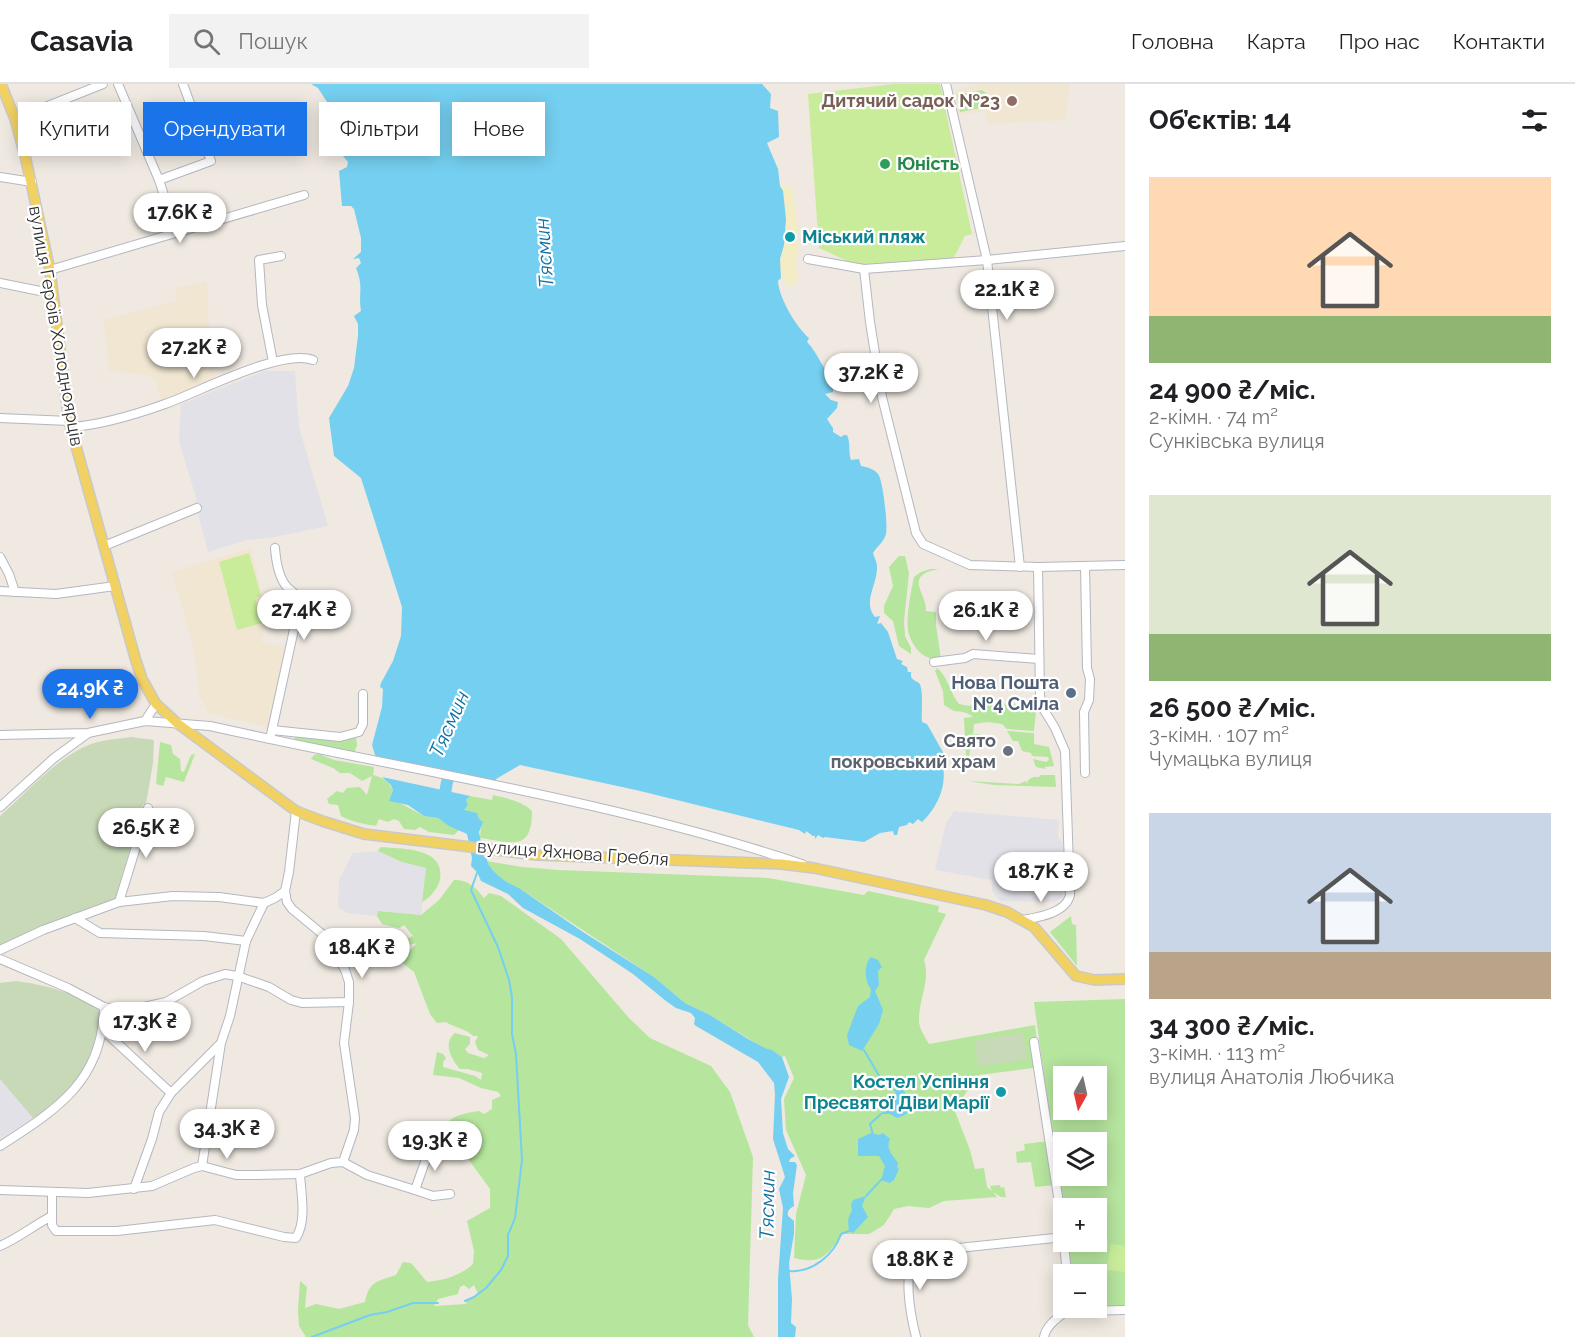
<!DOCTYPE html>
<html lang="uk">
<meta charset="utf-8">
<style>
body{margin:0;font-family:Raleway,sans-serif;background:#f2f2f2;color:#202124;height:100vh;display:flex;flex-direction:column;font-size:22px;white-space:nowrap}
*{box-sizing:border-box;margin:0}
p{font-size:20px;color:#757577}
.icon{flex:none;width:33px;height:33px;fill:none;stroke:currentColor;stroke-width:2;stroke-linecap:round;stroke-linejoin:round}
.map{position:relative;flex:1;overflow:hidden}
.sheet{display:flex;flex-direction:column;background:#fff;width:450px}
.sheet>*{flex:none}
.guide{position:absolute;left:18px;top:18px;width:570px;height:54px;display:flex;gap:12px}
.needle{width:39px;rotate:188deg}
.tools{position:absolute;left:1053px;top:982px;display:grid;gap:12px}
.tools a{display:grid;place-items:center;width:54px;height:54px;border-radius:0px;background:#fff;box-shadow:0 3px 15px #0003;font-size:30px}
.price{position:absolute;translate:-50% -51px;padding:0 14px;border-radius:21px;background:#fff;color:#222;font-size:20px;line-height:39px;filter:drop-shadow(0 2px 3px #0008)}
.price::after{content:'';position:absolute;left:50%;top:36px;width:18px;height:14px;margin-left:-9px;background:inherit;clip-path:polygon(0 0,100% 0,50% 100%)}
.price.current{background:#1a73e8;color:#fff}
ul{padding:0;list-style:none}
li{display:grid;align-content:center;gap:12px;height:318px;padding:0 24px}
li span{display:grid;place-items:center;height:186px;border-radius:0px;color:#555}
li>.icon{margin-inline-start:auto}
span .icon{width:108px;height:108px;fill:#fffc;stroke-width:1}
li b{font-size:26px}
h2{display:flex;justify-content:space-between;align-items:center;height:72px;padding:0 24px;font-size:26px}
.chip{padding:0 21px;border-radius:0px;background:#fff;box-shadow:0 3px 15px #0003;font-size:21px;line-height:54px}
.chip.current{background:#1a73e8;color:#fff}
header{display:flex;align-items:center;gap:36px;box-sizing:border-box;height:84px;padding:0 30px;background:#fff;border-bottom:2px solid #e0e0e0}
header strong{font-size:28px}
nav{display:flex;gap:33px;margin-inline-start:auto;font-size:21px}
.search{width:420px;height:54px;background:#f2f2f2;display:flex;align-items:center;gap:15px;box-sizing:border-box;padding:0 21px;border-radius:0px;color:#757577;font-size:22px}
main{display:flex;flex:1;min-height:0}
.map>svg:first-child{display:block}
.industrial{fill:#e3e1e8}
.education{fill:#f0e6d1}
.green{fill:#b6e59e;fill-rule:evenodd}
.sand{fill:#f3ecc5}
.cemetery{fill:#c8d9b8}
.pitch{fill:#c9ec9a}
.water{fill:#75cff0}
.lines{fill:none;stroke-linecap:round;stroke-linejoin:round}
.stream{stroke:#75cff0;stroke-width:2}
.river{stroke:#75cff0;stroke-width:12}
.minor-casing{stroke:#b4b7c1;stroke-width:10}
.major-casing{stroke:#c9c9c9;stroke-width:12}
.minor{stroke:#fff;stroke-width:8}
.major{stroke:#f2d163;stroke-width:9}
.education-dot{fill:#8d6e63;stroke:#fff;stroke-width:2}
.leisure-dot{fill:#2e9e5b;stroke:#fff;stroke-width:2}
.culture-dot{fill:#0f9aa8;stroke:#fff;stroke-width:2}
.service-dot{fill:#5c6f8a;stroke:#fff;stroke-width:2}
.worship-dot{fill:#6b7280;stroke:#fff;stroke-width:2}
.labels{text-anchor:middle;stroke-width:4.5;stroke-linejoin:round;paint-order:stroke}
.education-label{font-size:18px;font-weight:bold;fill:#785e54;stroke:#fff;text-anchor:end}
.leisure-label{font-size:18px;font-weight:bold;fill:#27864d;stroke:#fff;text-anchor:start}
.culture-label{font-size:18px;font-weight:bold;fill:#0d838f;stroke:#fff;text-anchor:start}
.street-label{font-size:18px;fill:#2e2e2e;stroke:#fff}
.service-label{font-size:18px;font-weight:bold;fill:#4e5e75;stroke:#fff;text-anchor:end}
.worship-label{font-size:18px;font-weight:bold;fill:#5b616d;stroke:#fff;text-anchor:end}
.water-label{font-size:20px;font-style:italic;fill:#0d6fa3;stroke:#fff}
</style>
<header>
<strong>Casavia</strong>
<div class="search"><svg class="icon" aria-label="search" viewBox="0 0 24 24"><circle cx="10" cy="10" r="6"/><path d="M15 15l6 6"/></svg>Пошук</div>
<nav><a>Головна</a><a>Карта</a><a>Про нас</a><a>Контакти</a></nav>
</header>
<main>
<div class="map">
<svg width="1125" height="1253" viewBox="0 0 1125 1253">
<rect width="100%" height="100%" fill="#efe9e1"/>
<g class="industrial">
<polygon points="264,287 295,287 299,343 328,442 269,454 247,456 208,468 195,418 197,417 179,357 181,320"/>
<polygon points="954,727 1059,736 1058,754 1063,758 1063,813 1055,818 1000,817 992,807 992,796 935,786 946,739"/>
<polygon points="378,767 402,778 426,784 421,831 379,827 377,832 347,829 338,823 339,796 353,769"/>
<polygon points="0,995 33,1034 0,1055"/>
</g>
<g class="education">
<polygon points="978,0 1070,0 1065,36 987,40 986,27 958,31 955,6"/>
<polygon points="207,197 210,274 216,295 161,317 155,296 149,291 109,287 104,236 177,217 175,204"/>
<polygon points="251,464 267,530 261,558 286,563 268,643 208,629 199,610 194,565 172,488"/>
</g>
<g class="green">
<polygon points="982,6 990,12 992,22 960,28 957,11"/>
<polygon points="899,472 905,472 909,489 904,537 905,552 911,564 911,570 899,562 893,537 884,529 884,522 893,502 889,483"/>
<path d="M930,485H940C901,491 928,510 926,527L936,528V541L941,575C924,578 911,562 908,546C906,532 911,507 914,493L921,488Z"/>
<path d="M937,584C947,591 950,609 959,620L969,622L984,615L1001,621L1024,620L1027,621V628H1036L1034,647L1007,645L1002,640L987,638L974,640L973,650H980V654L971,658L969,673H966L964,634L973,633C965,627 963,628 954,627L944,621L943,607L935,587Z"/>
<polygon points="1007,647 1034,649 1034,660 1049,663 1054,682 1045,683 1045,685 1036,683 1033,675 1046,678 1049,676 1048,673 1032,672 1031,669 1022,667 1018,657 1013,657"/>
<polygon points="295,652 341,656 356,653 357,661 354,669 302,659 295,656"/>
<polygon points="160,658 171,661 173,670 180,675 181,687 184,688 191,671 195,670 184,698 166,693 163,702 156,700"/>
<path d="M319,670L334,676L374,683L373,691C382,693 389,697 393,706L391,711L398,718L424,732L438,734L459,746L454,751L429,748L420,743L415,746L404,745L399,737L394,735L388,738L379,735L376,742C364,740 352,738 341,732L338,721L329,720L327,715L337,707L343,709L347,704L360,703L367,711L372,692L362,697L350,689H340L333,684L311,675L314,671Z"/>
<polygon points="1040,691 1055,691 1056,703 994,701 968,697 1019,700 1026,697 1027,700 1028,696 1033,693 1039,693"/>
<path d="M493,711C506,714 522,717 532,727C532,769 511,758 480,754L481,742L464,726L468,721L466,716L470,712L492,716Z"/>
<path d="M381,763C402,765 446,763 440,796C438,804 430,814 422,818L426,784L402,778L378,767Z"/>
<path d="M486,777L522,783L558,786L768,794L864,811L868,807L939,822L938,828L946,830L924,876C931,897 918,916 919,938C920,946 925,953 929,960L1035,941L1040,983L979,991L954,1025L970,1066L975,1085L984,1084L987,1103L992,1107L990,1102L1000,1101L1001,1104L1004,1103L1006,1113H1001L993,1108L997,1113L944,1117L929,1124L908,1122L894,1125L884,1141L869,1150H843C826,1171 823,1181 794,1174L796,1130L806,1091L786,1046L784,1015L794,994L785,972L782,973L772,966H767L710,931L685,919L654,893L519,804C509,801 489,787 486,777Z"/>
<path d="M454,796C469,796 475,803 484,814L489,809L501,812L561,855L629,934L650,954L711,982L730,1008L753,1073L748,1241L754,1253H306L299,1242L298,1227L300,1197L307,1203L305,1224L316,1220L339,1225L365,1218C369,1197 378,1197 396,1191L403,1178L411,1179L427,1198C444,1196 460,1192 473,1180L474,1167L467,1137L490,1124V1105L461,1065L448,1057L436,1063C444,1035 452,1031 479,1027L484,1030L492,1025V1016L501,1012L498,1008L481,1004L459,994L433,991L437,968L443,970L446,974L443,978V983L475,992L481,996L482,989L468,985H460C452,976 442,959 455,949L470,953V960L465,965L468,969L484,974L489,971L478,966L475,958L478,952H473C465,944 455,944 446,938L437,939L430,930L414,888L394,872L406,870L417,859L404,862L402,856L413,852L404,841L399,844L382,840L377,832L378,827L421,831L439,816ZM464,1201L469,1205L474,1201L478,1210L467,1216L466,1220L434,1222L438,1215L458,1210L460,1203Z"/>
<polygon points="1071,832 1072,840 1076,841 1077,882 1050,848"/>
<path d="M1125,915V1224H1096V1191H1071L1067,1158H1096V1125H1064L1063,1135L1034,918ZM1064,993H1096V1026H1064ZM1064,1059H1096V1092H1064Z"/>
<polygon points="1049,1057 1056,1101 1035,1103 1031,1078 1017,1079 1016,1068 1025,1066 1024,1060"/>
</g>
<path class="sand" d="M780,102L792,103L798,146L796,151L799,165L795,179L798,193L796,199L790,203C770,193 787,153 786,136C785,124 783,113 780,102Z"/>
<g class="cemetery">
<path d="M131,653L154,656L153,679L146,720L143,721L115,815L45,841L0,861V732C26,709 55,676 86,662C100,656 116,655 131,653Z"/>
<path d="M16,897C40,900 81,909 99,927C101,972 70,1012 33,1034L0,995V899Z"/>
<polygon points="1023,949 1027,975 978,982 975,956"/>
</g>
<g class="pitch">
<polygon points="894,0 940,0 972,150 965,152 953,175 858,182 819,164 808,10"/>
<polygon points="249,469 261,512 255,514 262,539 237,546 219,478"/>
<polygon points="1111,1160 1125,1162 1125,1188 1107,1186"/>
</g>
<g class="water">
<path d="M311,0H762L771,10L770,24L778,27L779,53L767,59L778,85L780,102L783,107L786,135L784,161L780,175L781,194L778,197C779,214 796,243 809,254L807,258C819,270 823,288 836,298L833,301V308L825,310L831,316L838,318L837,324L827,335L833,344V348L841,353L844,351H847C851,360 848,367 851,376L859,375L861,382C867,383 874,385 878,390C883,395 888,442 886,450C884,458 877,462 873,469C874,473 877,478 877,482C878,500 862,518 875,533L880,532L877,540L881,539L888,548L897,575L903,577L901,580L907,583L908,588H911V593C913,596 916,597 919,599C924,605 921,629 922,638L927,640L944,670L941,675C949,697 939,722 922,738L918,735L913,740L909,738L907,741L899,743L897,751H894L893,747L880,749L864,758L825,753L823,754L818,751L815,755V752H813L806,747L805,750L799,746L636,706L520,681L496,695L495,699L376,674L372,661L382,623L383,605L380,603L381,599L393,577L401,552L402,523L361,394L334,372L329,334L348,302L354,284L358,252V240L354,232L361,227C358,208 364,204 356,184L361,179L359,174L353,175L361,168V154L354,125L351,122H342L339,87L347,83L348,78L337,65L334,46L338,35L318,4Z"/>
<path d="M382,693L470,712L466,716L468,721L464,726L477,729L479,735L483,738L479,748L484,773L487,774C486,785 509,801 519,804L583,848L654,893L685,919L710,931L748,955L767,965L772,966L782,973L789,993L781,1015L783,1049L788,1065L795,1072L790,1075L789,1078H795L797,1081L793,1109L794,1122C789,1125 787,1127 788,1132L794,1137V1150L789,1179L792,1215L791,1239L796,1243L795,1253H778V1195L783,1124L779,1105L785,1093L773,1055L775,1010L774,999L758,978L696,942L694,940L695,934L691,929L676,924L666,917L633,890L580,855L523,824L508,810L481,797L477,788L471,782L472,774L467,750L449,742L438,734L424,732L408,721L389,717L393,706L391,701Z"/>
<path d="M871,873L878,876L882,883L878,887L879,901L875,907L883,926L879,940L862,967L849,961L847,951L858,922L870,913L871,905C864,897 864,880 871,873Z"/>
<path d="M901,1004L914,1019C911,1028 906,1031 897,1034L890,1030H881C887,1022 892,1008 901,1004Z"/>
<path d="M871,1049L879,1051L883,1049L890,1055C885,1064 893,1072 898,1079L897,1084L899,1085L894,1096L890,1099L881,1096L885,1082L879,1072H858V1055Z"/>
<path d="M866,1112L862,1122L868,1133L853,1149L849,1147C848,1136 847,1136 852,1126L851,1121L853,1116Z"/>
</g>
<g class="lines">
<g class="stream">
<polyline points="864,966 881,995 896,1007"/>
<polyline points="873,1051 870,1040 881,1030"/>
<polyline points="866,1112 881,1096"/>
<path d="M789,1187C812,1189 834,1171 841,1150L849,1147"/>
<polyline points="465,1217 474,1213 486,1204 501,1186 508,1172 508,1151 515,1134 522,1076 516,970 512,950 512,913 509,896 498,863 471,806 478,786"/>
<polyline points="312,1253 370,1231 387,1228 413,1219 438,1219"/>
</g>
<path class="river" d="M447,723C443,711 447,694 452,682"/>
<defs>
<g id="minor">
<polyline points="118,0 159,96 176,148"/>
<polyline points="946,0 987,176 1020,483"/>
<polyline points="15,35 103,0"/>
<polyline points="0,93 32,98"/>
<polyline points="159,96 211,77 183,0"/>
<polyline points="808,175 864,185 987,176 1125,162"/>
<polyline points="864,185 870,238 882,313 916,449 923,460 970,481 1038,483 1125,481"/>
<polyline points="50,186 304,111"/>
<polyline points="0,199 40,207 53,207"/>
<polyline points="273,278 262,221 259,176 281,172"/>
<polyline points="0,334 69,337"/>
<path d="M71,343C100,341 137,330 165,320C199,308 282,264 313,276"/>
<polyline points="104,462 197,424"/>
<polyline points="0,473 9,490 15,508"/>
<polyline points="0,507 56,510 115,502"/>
<polyline points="934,578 965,574 973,570 1039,575"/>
<polyline points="145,637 156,620"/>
<polyline points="272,646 340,653 359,648 363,640 363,610"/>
<path d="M0,651L88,649L145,637L210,642C407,686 610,716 802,780"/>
<path d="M270,655L300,518C298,510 292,508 287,503C278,493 276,477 275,464"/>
<polyline points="1085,689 1084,628 1089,616 1090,595 1087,584 1085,482"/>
<polyline points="0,723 54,674 87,650"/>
<polyline points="296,727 289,788 285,807 287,818 292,825 327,854 345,886 349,898 349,918 344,959 355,1034 354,1046 343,1078"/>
<polyline points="146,732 189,741"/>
<polyline points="119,818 148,724"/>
<polyline points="75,834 100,849 204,852 246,857"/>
<path d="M1023,836C1039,833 1066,829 1070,811L1065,667L1055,644L1044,626L1040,612L1038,483"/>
<polyline points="0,866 43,846 119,818 173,812 219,813 264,819 275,814 285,807"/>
<polyline points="0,875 68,904 104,923 112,925 135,925 166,918 203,897 225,890 237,892 269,903 291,916 302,919 349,918"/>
<polyline points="103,946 171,1009"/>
<polyline points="1034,958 1064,1151"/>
<path d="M0,1062C56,1026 103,997 104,923"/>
<polyline points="202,1082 221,959 230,932 246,857 264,819"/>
<polyline points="134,1105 152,1055 159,1028 171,1009 220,960"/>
<polyline points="0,1106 88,1109 152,1102 194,1084 202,1082 236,1091 256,1091 300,1090 331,1079 343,1078 367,1091 415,1106 433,1112 450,1110"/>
<polyline points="415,1106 431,1061"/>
<path d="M52,1108V1141L56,1147H117L215,1136L284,1153L296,1154C307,1136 301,1110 300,1090"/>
<polyline points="1064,1158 1067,1191"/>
<path d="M0,1162C19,1154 34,1141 52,1132"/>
<path d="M911,1163C907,1199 907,1217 916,1253"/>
<polyline points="935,1164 949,1165 1064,1153"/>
<path d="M1044,1253C1046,1241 1060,1232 1070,1224L1080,1227L1125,1226"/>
</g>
<polyline id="major" points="1,0 15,35 26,76 50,186 69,337 136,577 142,595 156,620 177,639 296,727 322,737 364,750 537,771 781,780 814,784 986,821 1007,828 1034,843 1076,892 1095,896 1125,895"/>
</defs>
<use href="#minor" class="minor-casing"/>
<use href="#major" class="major-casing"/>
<use href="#minor" class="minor"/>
<use href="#major" class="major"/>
</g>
<circle class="education-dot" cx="1012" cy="17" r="6"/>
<circle class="leisure-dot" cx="885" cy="80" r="6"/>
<g class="culture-dot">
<circle cx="790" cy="153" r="6"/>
<circle cx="1001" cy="1008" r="6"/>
</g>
<circle class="service-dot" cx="1071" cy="609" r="6"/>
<circle class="worship-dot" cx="1008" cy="667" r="6"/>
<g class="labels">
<g class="education-label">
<text x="1000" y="23">Дитячий садок №23</text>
</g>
<g class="leisure-label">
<text x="897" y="86">Юність</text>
</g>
<g class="culture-label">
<text x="802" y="159">Міський пляж</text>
<text x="989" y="1004" text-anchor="end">Костел Успіння<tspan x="989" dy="21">Пресвятої Діви Марії</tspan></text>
</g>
<g class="street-label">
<text transform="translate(56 242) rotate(80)" y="6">вулиця Героїв Холодноярців</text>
<text transform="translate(573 769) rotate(4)" y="6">вулиця Яхнова Гребля</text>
</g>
<g class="service-label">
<text x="1059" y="605">Нова Пошта<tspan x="1059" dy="21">№4 Сміла</tspan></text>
</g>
<g class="worship-label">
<text x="996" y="663">Свято<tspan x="996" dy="21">покровський храм</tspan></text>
</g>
<g class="water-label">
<text transform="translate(544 169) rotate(-94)" y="7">Тясмин</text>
<text transform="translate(449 640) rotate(-66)" y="7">Тясмин</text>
<text transform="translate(767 1121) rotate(-89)" y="7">Тясмин</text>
</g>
</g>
</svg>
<div class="tools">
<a><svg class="needle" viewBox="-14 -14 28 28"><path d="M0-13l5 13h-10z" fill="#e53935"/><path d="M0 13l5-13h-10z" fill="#757577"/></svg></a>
<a><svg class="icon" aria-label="layers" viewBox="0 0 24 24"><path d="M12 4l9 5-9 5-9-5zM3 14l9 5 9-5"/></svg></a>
<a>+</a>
<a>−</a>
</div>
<b class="price" style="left:180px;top:160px">17.6K ₴</b>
<b class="price" style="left:1007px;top:237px">22.1K ₴</b>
<b class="price" style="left:194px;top:295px">27.2K ₴</b>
<b class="price" style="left:871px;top:320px">37.2K ₴</b>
<b class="price" style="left:304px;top:557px">27.4K ₴</b>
<b class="price" style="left:986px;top:558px">26.1K ₴</b>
<b class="price current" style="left:90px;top:636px">24.9K ₴</b>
<b class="price" style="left:146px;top:775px">26.5K ₴</b>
<b class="price" style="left:1041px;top:819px">18.7K ₴</b>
<b class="price" style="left:362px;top:895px">18.4K ₴</b>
<b class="price" style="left:145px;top:969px">17.3K ₴</b>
<b class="price" style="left:227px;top:1076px">34.3K ₴</b>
<b class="price" style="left:435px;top:1088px">19.3K ₴</b>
<b class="price" style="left:920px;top:1207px">18.8K ₴</b>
<div class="guide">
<a class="chip">Купити</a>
<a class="chip current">Орендувати</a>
<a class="chip">Фільтри</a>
<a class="chip">Нове</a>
</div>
</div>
<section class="sheet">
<h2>Об’єктів: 14<svg class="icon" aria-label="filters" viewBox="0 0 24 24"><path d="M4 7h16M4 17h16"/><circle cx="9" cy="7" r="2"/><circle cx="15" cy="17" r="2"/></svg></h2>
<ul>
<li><span style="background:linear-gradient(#ffd9b3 75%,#8fb573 0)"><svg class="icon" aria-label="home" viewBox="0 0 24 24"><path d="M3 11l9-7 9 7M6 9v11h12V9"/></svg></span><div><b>24 900 ₴/міс.</b><p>2-кімн. · 74 m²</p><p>Сунківська вулиця</p></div></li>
<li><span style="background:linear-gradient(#dfe7d0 75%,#8fb573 0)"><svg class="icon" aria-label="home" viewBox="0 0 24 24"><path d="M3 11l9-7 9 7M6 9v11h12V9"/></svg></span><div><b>26 500 ₴/міс.</b><p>3-кімн. · 107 m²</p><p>Чумацька вулиця</p></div></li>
<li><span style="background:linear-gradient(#c9d6e8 75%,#b9a48a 0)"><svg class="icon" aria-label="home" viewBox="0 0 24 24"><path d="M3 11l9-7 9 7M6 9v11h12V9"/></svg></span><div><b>34 300 ₴/міс.</b><p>3-кімн. · 113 m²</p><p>вулиця Анатолія Любчика</p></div></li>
</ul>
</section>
</main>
